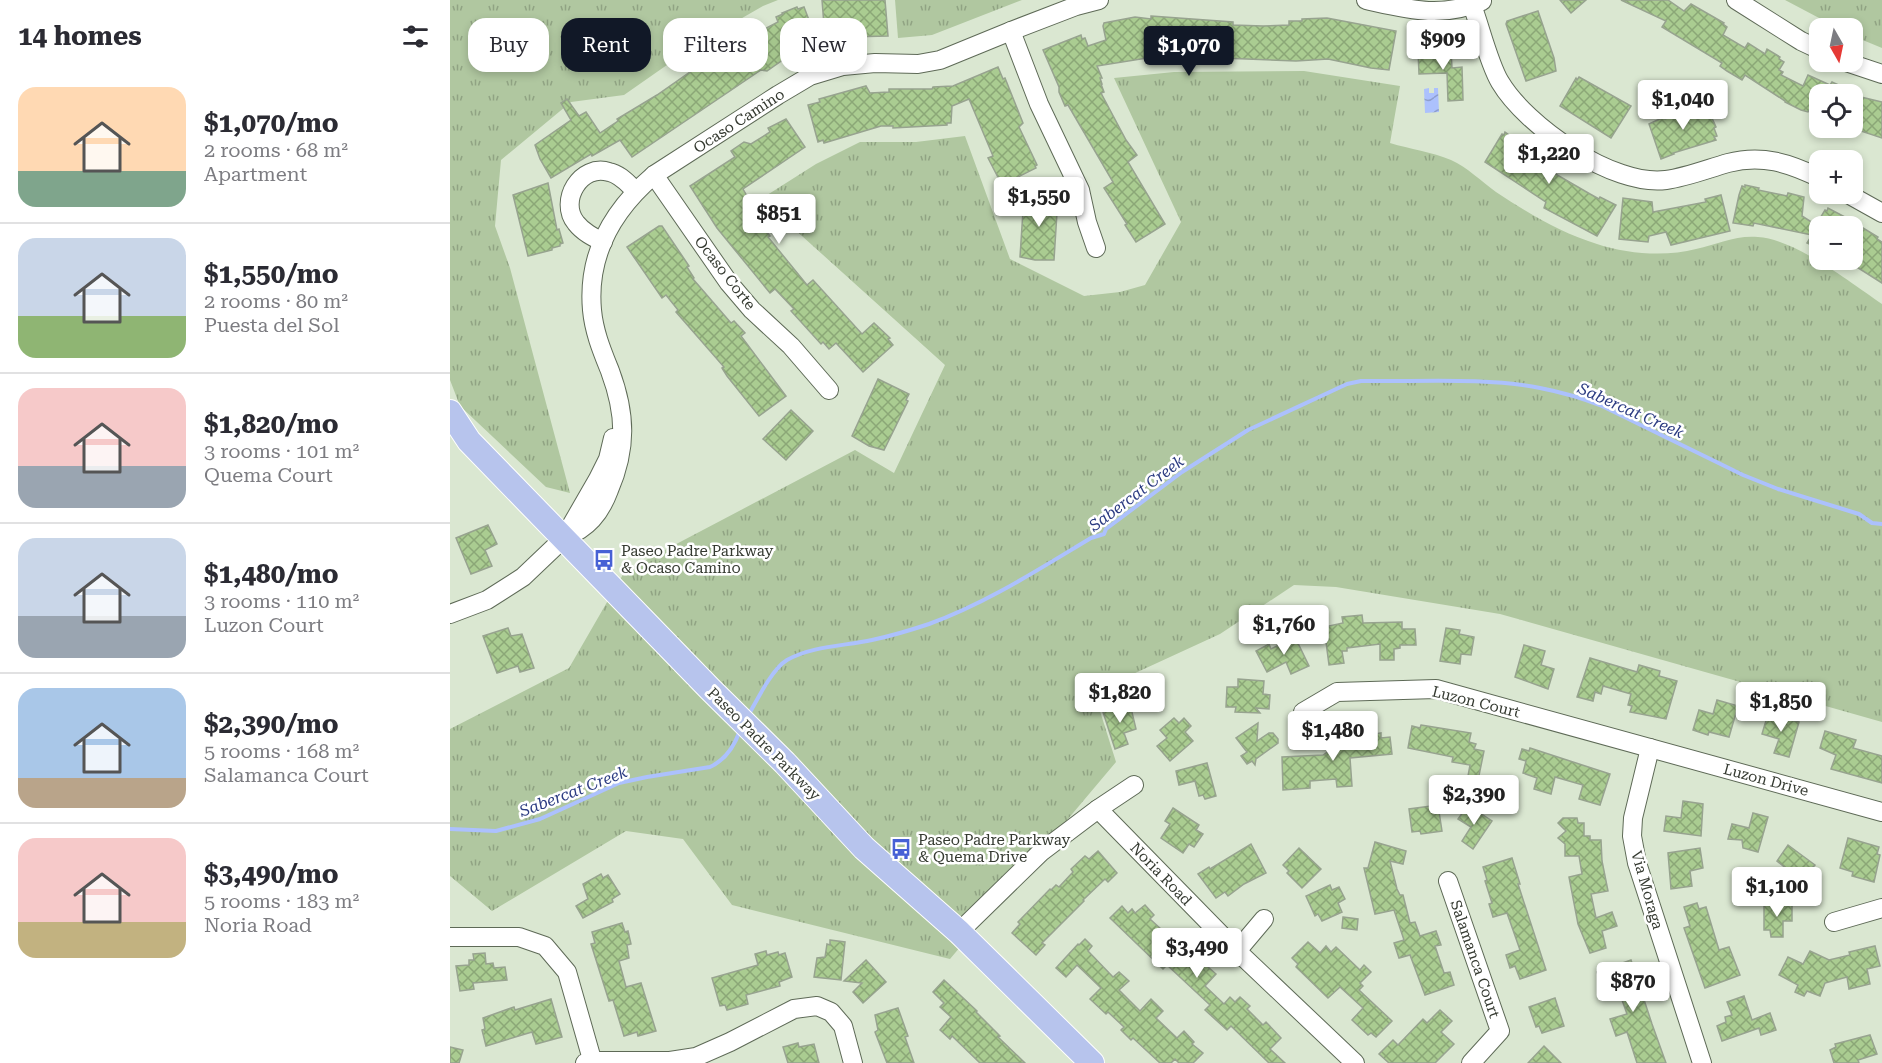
<!DOCTYPE html>
<meta charset="utf-8">
<style>
body{margin:0;font-family:"Roboto Serif",serif;background:#f2f2f3;color:#2b2b33;height:100vh;display:flex;flex-direction:column;font-size:22px;white-space:nowrap}
*{box-sizing:border-box;margin:0}
p{font-size:20px;color:#7c7c81}
.icon{flex:none;width:33px;height:33px;fill:none;stroke:currentColor;stroke-width:2;stroke-linecap:round;stroke-linejoin:round}
.map{position:relative;flex:1;overflow:hidden}
.side{display:flex;flex-direction:column;background:#fff;width:450px}
.side>*{flex:none}
.hud{position:absolute;left:18px;top:18px;width:570px;height:54px;display:flex;gap:12px}
.needle{width:39px;rotate:171deg}
.buttons{position:absolute;left:1359px;top:18px;display:grid;gap:12px}
.buttons a{display:grid;place-items:center;width:54px;height:54px;border-radius:12px;background:#fff;box-shadow:0 3px 9px #0003;font-size:30px}
.price{position:absolute;translate:-50% -51px;padding:0 14px;border-radius:6px;background:#fff;color:#222;font-size:20px;line-height:39px;filter:drop-shadow(0 2px 3px #0008)}
.price::after{content:'';position:absolute;left:50%;top:36px;width:18px;height:14px;margin-left:-9px;background:inherit;clip-path:polygon(0 0,100% 0,50% 100%)}
.price.selected{background:#111827;color:#fff}
ul{padding:0;list-style:none}
li{display:flex;align-items:center;gap:18px;height:150px;padding:0 18px}
li+li{border-top:2px solid #e1e1e2}
li span{display:grid;place-items:center;flex:none;width:168px;height:120px;border-radius:18px;color:#555}
li>.icon{margin-inline-start:auto}
span .icon{width:72px;height:72px;fill:#fffc;stroke-width:1}
li b{font-size:26px}
h2{display:flex;justify-content:space-between;align-items:center;height:72px;padding:0 18px;font-size:26px}
.pill{padding:0 21px;border-radius:18px;background:#fff;box-shadow:0 3px 9px #0003;font-size:21px;line-height:54px}
.pill.selected{background:#111827;color:#fff}
main{display:flex;flex:1;min-height:0}
.map>svg:first-child{display:block}
.grass{fill:url(#grass-tufts)}
.water{fill:url(#water-waves)}
.lines{fill:none;stroke-linecap:round;stroke-linejoin:round}
.stream{stroke:#acc1fd;stroke-width:4}
.building{fill:url(#building-cross-hatch);stroke:#97a38f;stroke-width:1.5}
.minor-casing{stroke:#5e6a57;stroke-width:20}
.major-casing{stroke:#fff;stroke-width:26}
.minor{stroke:#fff;stroke-width:18}
.major{stroke:#b7c4ed;stroke-width:24}
.labels{text-anchor:middle;stroke-width:5;stroke-linejoin:round;paint-order:stroke}
.street-label{font-size:15px;fill:#353a31;stroke:#fff}
.poi-label{font-size:15px;fill:#353a31;stroke:#fff;text-anchor:start}
.water-label{font-size:16px;font-style:italic;fill:#2c3c82;stroke:#fff}
</style>
<main>
<section class="side">
<h2>14 homes<svg class="icon" aria-label="filters" viewBox="0 0 24 24"><path d="M4 7h16M4 17h16"/><circle cx="9" cy="7" r="2"/><circle cx="15" cy="17" r="2"/></svg></h2>
<ul>
<li><span style="background:linear-gradient(#ffd9b3 70%,#7fa58c 0)"><svg class="icon" aria-label="home" viewBox="0 0 24 24"><path d="M3 11l9-7 9 7M6 9v11h12V9"/></svg></span><div><b>$1,070/mo</b><p>2 rooms · 68 m²</p><p>Apartment</p></div></li>
<li><span style="background:linear-gradient(#c9d6e8 65%,#8fb573 0)"><svg class="icon" aria-label="home" viewBox="0 0 24 24"><path d="M3 11l9-7 9 7M6 9v11h12V9"/></svg></span><div><b>$1,550/mo</b><p>2 rooms · 80 m²</p><p>Puesta del Sol</p></div></li>
<li><span style="background:linear-gradient(#f6c9c9 65%,#9aa5b1 0)"><svg class="icon" aria-label="home" viewBox="0 0 24 24"><path d="M3 11l9-7 9 7M6 9v11h12V9"/></svg></span><div><b>$1,820/mo</b><p>3 rooms · 101 m²</p><p>Quema Court</p></div></li>
<li><span style="background:linear-gradient(#c9d6e8 65%,#9aa5b1 0)"><svg class="icon" aria-label="home" viewBox="0 0 24 24"><path d="M3 11l9-7 9 7M6 9v11h12V9"/></svg></span><div><b>$1,480/mo</b><p>3 rooms · 110 m²</p><p>Luzon Court</p></div></li>
<li><span style="background:linear-gradient(#a9c7e8 75%,#b9a48a 0)"><svg class="icon" aria-label="home" viewBox="0 0 24 24"><path d="M3 11l9-7 9 7M6 9v11h12V9"/></svg></span><div><b>$2,390/mo</b><p>5 rooms · 168 m²</p><p>Salamanca Court</p></div></li>
<li><span style="background:linear-gradient(#f6c9c9 70%,#c2b280 0)"><svg class="icon" aria-label="home" viewBox="0 0 24 24"><path d="M3 11l9-7 9 7M6 9v11h12V9"/></svg></span><div><b>$3,490/mo</b><p>5 rooms · 183 m²</p><p>Noria Road</p></div></li>
</ul>
</section>
<div class="map">
<svg width="1432" height="1063" viewBox="0 0 1432 1063">
<defs>
<pattern id="grass-tufts" width="24" height="20" patternUnits="userSpaceOnUse" patternTransform="scale(1.5)"><rect width="24" height="20" fill="#b0c7a0"/><path d="M3 7l-1-3M5 7V3M7 7l1-3M15 17l-1-3M17 17v-4M19 17l1-3" fill="none" stroke="#90a383"/></pattern>
<pattern id="water-waves" width="16" height="10" patternUnits="userSpaceOnUse" patternTransform="scale(1.5)"><rect width="16" height="10" fill="#acc1fd"/><path d="M0 5q4-4 8 0t8 0" fill="none" stroke="#8d9ecd"/></pattern>
<pattern id="building-cross-hatch" width="8" height="8" patternUnits="userSpaceOnUse" patternTransform="scale(1.5)"><rect width="8" height="8" fill="#aacc91"/><path d="M0 0l8 8M0 8l8-8" fill="none" stroke="#8ba777"/></pattern>
</defs>
<rect width="100%" height="100%" fill="#dae7d1"/>
<g class="grass">
<polygon points="0,0 328,0 313,6 247,44 174,95 121,102 51,160 45,226 60,268 120,493 96,487 10,406 0,380"/>
<polygon points="445,0 572,0 482,35 448,38"/>
<polygon points="1335,0 1432,0 1432,48 1403,36 1402,28 1388,28"/>
<path d="M854,71L950,86L940,143C960,149 982,152 1001,160C1017,167 1032,182 1046,192C1078,213 1111,233 1147,244C1177,254 1216,257 1246,249C1268,244 1286,235 1308,237C1345,239 1401,283 1432,304V722L1050,614L886,587L844,585L770,634L644,692L666,762L500,959L282,905L233,839L176,831L42,911L0,876V729L119,668L175,571L405,450L444,473L495,365L311,199L366,164L410,142H466L515,136L560,259L634,296L670,292L695,285L731,222L664,78L724,72Z"/>
</g>
<polygon class="water" points="979,88 979,93 984,93 984,88 988,88 989,112 975,113 974,89"/>
<g class="lines">
<g class="stream">
<path d="M298,716C307,700 322,669 337,660C362,646 394,646 422,640C441,636 461,630 479,624C537,603 589,569 641,538L654,534L656,529L732,472L798,430L897,384L911,381C967,382 1035,377 1090,388C1111,392 1132,398 1152,406L1293,475L1328,489L1409,514L1422,523L1432,524"/>
<path d="M0,829L46,831L90,819L169,783L197,777L260,767C275,760 285,745 290,730"/>
</g>
</g>
<g class="building">
<polygon points="372,0 435,0 438,36 396,37 392,40 377,41 377,37 375,38"/>
<polygon points="1110,0 1136,0 1121,13"/>
<polygon points="1171,0 1218,0 1234,11 1241,4 1274,23 1273,24 1277,27 1273,35 1295,48 1298,43 1315,54 1317,49 1330,57 1329,59 1334,62 1329,70 1333,72 1331,75 1353,86 1358,75 1380,85 1382,82 1408,94 1370,94 1370,114 1360,109 1358,112 1351,110 1335,102 1335,101 1295,75 1292,80 1277,71 1270,66 1272,63 1212,27 1216,21"/>
<polygon points="347,7 348,9 354,7 367,41 350,48 317,71 311,70 182,157 170,140 142,156 141,154 101,178 90,159 85,145 121,120 111,103 117,99 129,116 136,112 150,133 168,121 167,119 207,95 307,25 311,31 328,22 326,17 333,14 332,13"/>
<polygon points="1088,11 1104,58 1106,71 1076,81 1056,24 1057,21"/>
<polygon points="701,16 783,22 783,25 813,26 839,25 839,21 852,21 852,19 877,18 946,31 939,70 921,68 878,59 846,61 746,57 697,58 647,66 652,78 650,78 652,84 651,84 654,92 651,93 676,140 687,155 678,162 715,224 686,242 675,225 677,224 654,188 663,182 618,105 615,106 609,92 609,87 593,50 631,35 632,39 635,38 638,46 656,40 653,26 654,23 685,17 701,19"/>
<polygon points="1001,50 1002,68 1012,67 1013,100 998,101 997,73 969,74 968,51"/>
<polygon points="548,67 553,79 555,78 573,123 569,127 587,165 585,166 586,168 552,185 538,158 543,156 519,99 502,106 501,123 497,123 497,125 443,128 443,126 431,126 374,143 373,140 368,142 358,105 370,102 369,99 416,86 420,93 439,92 439,89 482,89 483,87 503,86"/>
<polygon points="1129,77 1181,106 1161,138 1110,106 1126,78 1127,80"/>
<polygon points="1411,97 1432,102 1432,138 1402,128"/>
<polygon points="1256,105 1266,127 1264,128 1267,136 1264,137 1266,140 1223,153 1224,154 1211,159 1199,124 1214,117 1215,119"/>
<polygon points="336,119 355,147 293,189 301,203 299,203 305,211 303,212 305,217 320,236 318,237 357,285 363,280 412,334 424,323 440,338 438,339 443,345 413,372 386,343 379,349 373,342 371,344 341,311 344,309 325,289 320,293 267,228 240,186 285,157 281,151 294,142 301,144 320,132 318,128"/>
<polygon points="1055,132 1066,140 1066,141 1106,165 1102,172 1140,194 1149,199 1150,197 1166,205 1147,236 1094,208 1096,202 1035,162 1052,134 1054,135"/>
<polygon points="98,183 107,230 109,229 113,243 110,244 110,246 102,248 102,250 78,256 63,195"/>
<polygon points="1295,185 1309,188 1308,190 1337,196 1338,193 1354,197 1352,216 1366,225 1375,210 1377,211 1378,208 1412,226 1370,226 1370,249 1357,243 1362,235 1304,223 1303,226 1283,223 1289,195 1292,186 1295,187"/>
<polygon points="574,195 608,197 604,260 585,260 570,257"/>
<polygon points="1271,195 1280,231 1221,245 1216,232 1199,236 1198,242 1169,239 1173,198 1202,202 1203,212 1256,202 1255,199"/>
<polygon points="209,226 212,226 239,266 237,267 244,278 243,279 281,323 284,321 295,333 291,336 336,396 309,416 277,376 272,368 274,367 226,312 228,310 216,295 212,298 177,247"/>
<polygon points="1413,228 1428,237 1427,239 1432,242 1432,283 1402,264 1402,244"/>
<polygon points="428,379 459,394 456,400 458,401 434,450 419,446 402,436"/>
<polygon points="341,410 363,431 336,460 313,439"/>
<polygon points="38,525 47,544 35,550 42,566 21,574 6,538"/>
<polygon points="912,615 913,623 952,622 952,629 965,629 966,645 950,645 950,648 944,649 944,660 930,660 930,644 897,648 897,651 892,651 894,663 879,665 874,627 893,623 892,617"/>
<polygon points="58,628 61,636 72,634 84,668 70,672 68,666 47,673 33,636"/>
<polygon points="996,628 1010,630 1009,634 1024,637 1021,655 1011,654 1010,664 990,661"/>
<polygon points="845,637 859,666 841,674 836,662 817,672 806,651 819,644 821,649"/>
<polygon points="1074,645 1095,651 1091,665 1104,669 1098,689 1065,677"/>
<polygon points="1140,658 1187,672 1189,665 1210,671 1209,676 1227,681 1216,719 1180,712 1182,706 1178,705 1181,694 1153,686 1151,694 1145,692 1143,701 1127,697"/>
<polygon points="788,679 814,681 813,694 820,695 819,709 806,708 810,713 785,712 786,707 776,707 777,687 788,687"/>
<polygon points="1267,700 1288,706 1279,737 1259,732 1258,735 1243,730 1249,710 1263,714"/>
<polygon points="680,704 686,729 674,733 678,744 665,749 653,712"/>
<polygon points="1318,714 1349,722 1339,757 1324,753 1329,739 1312,734"/>
<polygon points="724,718 729,723 734,718 741,726 735,732 743,741 720,761 707,746 717,738 710,730"/>
<polygon points="808,723 807,741 819,733 823,733 828,739 828,743 806,759 805,765 802,761 797,764 791,756 797,752 786,738"/>
<polygon points="923,723 925,734 931,733 931,738 940,737 942,754 900,758 902,786 887,787 886,779 860,781 860,788 833,790 832,757 873,755 879,751 886,751 885,746 911,744 909,725"/>
<polygon points="971,725 1021,733 1019,742 1026,744 1024,749 1034,751 1025,795 1015,793 1020,765 1002,762 1003,757 958,748 962,726 970,728"/>
<polygon points="1375,731 1406,740 1403,748 1432,756 1432,783 1381,769 1386,755 1370,748"/>
<polygon points="1080,748 1160,774 1150,805 1129,799 1133,785 1105,777 1101,794 1084,789 1087,778 1073,773 1076,761 1069,759 1072,749 1079,751"/>
<polygon points="757,763 766,796 755,799 753,795 749,796 745,781 729,785 726,771"/>
<polygon points="1233,801 1253,804 1251,836 1214,831 1216,816 1231,818"/>
<polygon points="988,805 992,831 971,834 970,831 962,832 959,809"/>
<polygon points="1018,805 1042,821 1023,849 1012,841 1021,827 1008,819"/>
<polygon points="723,808 749,825 746,830 753,834 744,847 739,844 733,853 711,838 720,824 715,821"/>
<polygon points="1303,813 1318,817 1308,852 1293,848 1292,840 1278,839 1282,824 1299,828"/>
<polygon points="1113,818 1127,818 1128,823 1134,823 1134,836 1140,836 1140,840 1151,840 1152,861 1158,891 1141,894 1146,918 1162,912 1167,926 1152,931 1156,948 1140,953 1128,924 1119,877 1132,874 1129,856 1115,856 1115,844 1108,838 1116,831 1108,823"/>
<polygon points="1398,838 1429,847 1427,854 1430,855 1424,882 1402,876 1403,872 1390,868"/>
<polygon points="925,842 956,851 953,864 940,861 947,889 950,895 953,895 960,923 965,922 970,936 986,931 991,945 985,946 994,973 1000,972 1004,985 975,995 960,955 949,958 944,943 954,940 944,910 925,914 914,868 918,868"/>
<polygon points="801,844 816,873 794,884 778,896 775,892 766,898 748,874 759,867 760,869"/>
<polygon points="1338,845 1365,865 1360,870 1363,872 1346,895 1329,882 1338,870 1327,861"/>
<polygon points="849,848 871,869 852,888 837,873 839,871 833,865"/>
<polygon points="1250,848 1253,868 1240,871 1242,886 1221,889 1218,853"/>
<polygon points="648,851 667,873 658,882 655,879 633,900 634,901 592,943 595,945 586,955 562,933 570,924 568,922 600,889 601,890 606,885 609,887 623,872 621,869 635,856 639,859"/>
<polygon points="1062,858 1070,884 1068,884 1096,970 1070,979 1065,966 1060,968 1056,955 1070,950 1057,913 1043,917 1039,904 1042,903 1035,881 1037,880 1033,867"/>
<polygon points="151,874 153,878 158,875 170,894 162,899 163,902 133,918 126,906 138,899 133,884"/>
<polygon points="880,885 882,890 889,887 895,899 888,903 892,912 872,921 868,914 865,916 856,896"/>
<polygon points="1247,903 1249,909 1256,907 1269,950 1279,947 1290,975 1255,988 1234,928 1240,926 1234,907"/>
<polygon points="1342,903 1342,921 1333,921 1333,937 1321,937 1320,930 1314,930 1314,904"/>
<polygon points="695,905 704,915 700,919 723,940 727,936 737,945 733,949 748,963 750,960 766,974 755,986 774,1004 780,997 785,1002 790,997 800,1006 797,1009 813,1025 816,1022 831,1038 820,1049 835,1063 819,1063 781,1026 777,1030 755,1010 760,1005 717,965 713,969 660,918 672,906 678,913 682,909 685,913"/>
<polygon points="893,917 908,919 907,930 892,928"/>
<polygon points="172,923 175,932 178,931 181,944 177,945 179,958 169,961 176,987 191,983 206,1031 188,1036 187,1032 174,1036 163,1000 159,1001 141,944 145,943 142,932"/>
<polygon points="635,939 642,946 638,951 663,977 669,972 679,981 669,990 690,1011 701,999 713,1011 706,1018 727,1038 734,1031 744,1042 742,1044 753,1053 743,1063 729,1063 725,1059 721,1063 710,1063 683,1038 681,1040 671,1030 674,1027 658,1012 656,1014 640,999 651,988 627,965 616,977 606,968 628,944 629,945"/>
<polygon points="380,940 395,942 391,980 364,977 367,958 375,957 377,944 380,945"/>
<polygon points="858,942 870,953 876,946 881,952 886,947 910,970 914,965 921,972 910,983 913,986 909,990 942,1021 926,1037 921,1033 918,1035 902,1020 913,1008 890,987 878,998 846,967 848,964 842,958"/>
<polygon points="1425,946 1430,966 1417,969 1420,984 1399,989 1397,977 1375,983 1370,996 1357,991 1354,996 1345,992 1348,985 1329,975 1338,957 1353,964 1360,951 1379,960 1400,955 1399,952"/>
<polygon points="316,951 317,955 328,952 329,955 335,953 342,977 329,982 330,986 296,995 298,1004 277,1010 275,1005 270,1006 262,978 308,965 305,954"/>
<polygon points="35,953 36,964 43,963 44,968 55,967 57,980 23,983 24,989 10,991 6,966 19,965 19,960 24,960 23,954"/>
<polygon points="416,960 436,982 413,1003 403,992 412,983 394,981"/>
<polygon points="1181,960 1202,1024 1216,1063 1187,1063 1177,1032 1166,1036 1160,1019 1177,1014 1167,986 1154,991 1147,972"/>
<polygon points="494,980 527,1011 526,1012 550,1036 548,1037 575,1063 530,1063 502,1036 500,1039 490,1030 501,1017 490,1007 494,1003 483,992"/>
<polygon points="1294,996 1302,1020 1320,1013 1326,1030 1311,1035 1309,1028 1272,1041 1267,1026 1276,1022 1275,1017 1282,1015 1277,1002"/>
<polygon points="1105,998 1114,1026 1092,1033 1089,1026 1086,1027 1079,1007"/>
<polygon points="101,999 112,1037 86,1044 82,1032 36,1046 32,1030 35,1029 33,1018 64,1007 65,1010"/>
<polygon points="448,1008 458,1036 455,1037 464,1063 437,1063 425,1032 428,1030 425,1015"/>
<polygon points="990,1010 1002,1021 991,1032 1004,1044 985,1063 939,1063 929,1054 943,1040 948,1045 973,1019 977,1023"/>
<polygon points="1420,1035 1427,1054 1408,1060 1409,1063 1384,1063 1380,1050 1386,1047 1385,1044"/>
<polygon points="348,1043 349,1047 364,1044 369,1063 338,1063 333,1047"/>
<polygon points="1094,1046 1111,1063 1078,1063"/>
<polygon points="0,1047 13,1050 9,1063 0,1063"/>
</g>
<g class="lines">
<defs>
<g id="minor">
<path d="M916,0C957,9 991,19 1032,1"/>
<polyline points="1286,0 1351,41 1370,50"/>
<path d="M1022,5C1030,26 1039,64 1050,82C1076,126 1163,187 1216,180C1237,177 1257,169 1278,163C1312,154 1339,163 1370,178"/>
<polyline points="561,31 589,104 630,190 637,222 646,248"/>
<polyline points="1396,62 1432,74"/>
<polyline points="204,175 279,283 302,310 341,346 379,390"/>
<polyline points="1398,194 1432,213"/>
<path d="M153,242C143,237 133,232 126,223C108,201 131,163 159,172C170,174 178,184 186,191"/>
<path d="M114,538C138,528 150,514 159,490C177,448 176,414 160,371C152,351 144,332 142,310C137,254 163,210 204,175L328,95L360,76L393,66L425,63L468,64L490,60L561,31L626,6L649,0"/>
<polyline points="0,614 37,600 73,577 114,538 148,479 158,459 163,438"/>
<polyline points="853,712 887,692 986,689 1432,812"/>
<polyline points="1200,748 1183,818 1182,836 1187,863 1252,1063"/>
<polyline points="648,809 787,951 905,1063"/>
<polyline points="998,881 1050,1031 1021,1063"/>
<polyline points="1384,922 1432,908"/>
<polyline points="509,932 591,852 648,809 684,785"/>
<polyline points="0,937 69,937 95,946 117,972 143,1063"/>
<polyline points="787,951 814,919"/>
<polyline points="135,1063 142,1061 220,1061 246,1057 280,1042 344,1009 367,1006 381,1012 393,1026 403,1063"/>
</g>
<polyline id="major" points="0,412 19,441 260,689 335,763 414,848 509,932 642,1063"/>
</defs>
<use href="#minor" class="minor-casing"/>
<use href="#major" class="major-casing"/>
<use href="#minor" class="minor"/>
<use href="#major" class="major"/>
</g>
<defs>
<symbol id="bus-bare" viewBox="-9 -9 18 18"><path d="M-5-6H5V4H4V6H2V4H-2V6H-4V4H-5ZM-3.5-4V0h7V-4ZM-3.5 1.2v1.5H-2V1.2ZM2 1.2v1.5H3.5V1.2Z" fill="#4761d5" stroke="#fff" stroke-width="2.5" paint-order="stroke"/></symbol>
</defs>
<g fill-rule="evenodd">
<use href="#bus-bare" x="139" y="545" width="30" height="30"/>
<use href="#bus-bare" x="436" y="834" width="30" height="30"/>
</g>
<g class="labels">
<g class="street-label">
<text transform="translate(289 121) rotate(-33)" y="5">Ocaso Camino</text>
<text transform="translate(275 273) rotate(52)" y="5">Ocaso Corte</text>
<text transform="translate(1026 702) rotate(14)" y="5">Luzon Court</text>
<text transform="translate(314 744) rotate(45)" y="5">Paseo Padre Parkway</text>
<text transform="translate(1316 780) rotate(15)" y="5">Luzon Drive</text>
<text transform="translate(711 874) rotate(46)" y="5">Noria Road</text>
<text transform="translate(1197 890) rotate(74)" y="5">Via Moraga</text>
<text transform="translate(1025 959) rotate(71)" y="5">Salamanca Court</text>
</g>
<g class="poi-label">
<text x="171" y="556">Paseo Padre Parkway<tspan x="171" dy="17">&amp; Ocaso Camino</tspan></text>
<text x="468" y="845">Paseo Padre Parkway<tspan x="468" dy="17">&amp; Quema Drive</tspan></text>
</g>
<g class="water-label">
<text transform="translate(1181 410) rotate(24)" y="6">Sabercat Creek</text>
<text transform="translate(686 493) rotate(-37)" y="6">Sabercat Creek</text>
<text transform="translate(123 791) rotate(-21)" y="6">Sabercat Creek</text>
</g>
</g>
</svg>
<div class="buttons">
<a><svg class="needle" viewBox="-14 -14 28 28"><path d="M0-13l5 13h-10z" fill="#e53935"/><path d="M0 13l5-13h-10z" fill="#7c7c81"/></svg></a>
<a><svg class="icon" aria-label="locate" viewBox="0 0 24 24"><circle cx="12" cy="12" r="6"/><path d="M12 2v4M12 18v4M2 12h4M18 12h4"/></svg></a>
<a>+</a>
<a>−</a>
</div>
<b class="price" style="left:993px;top:71px">$909</b>
<b class="price selected" style="left:739px;top:77px">$1,070</b>
<b class="price" style="left:1233px;top:131px">$1,040</b>
<b class="price" style="left:1099px;top:185px">$1,220</b>
<b class="price" style="left:589px;top:228px">$1,550</b>
<b class="price" style="left:329px;top:245px">$851</b>
<b class="price" style="left:834px;top:656px">$1,760</b>
<b class="price" style="left:670px;top:724px">$1,820</b>
<b class="price" style="left:1331px;top:733px">$1,850</b>
<b class="price" style="left:883px;top:762px">$1,480</b>
<b class="price" style="left:1024px;top:826px">$2,390</b>
<b class="price" style="left:1327px;top:918px">$1,100</b>
<b class="price" style="left:747px;top:979px">$3,490</b>
<b class="price" style="left:1183px;top:1013px">$870</b>
<div class="hud">
<a class="pill">Buy</a>
<a class="pill selected">Rent</a>
<a class="pill">Filters</a>
<a class="pill">New</a>
</div>
</div>
</main>
